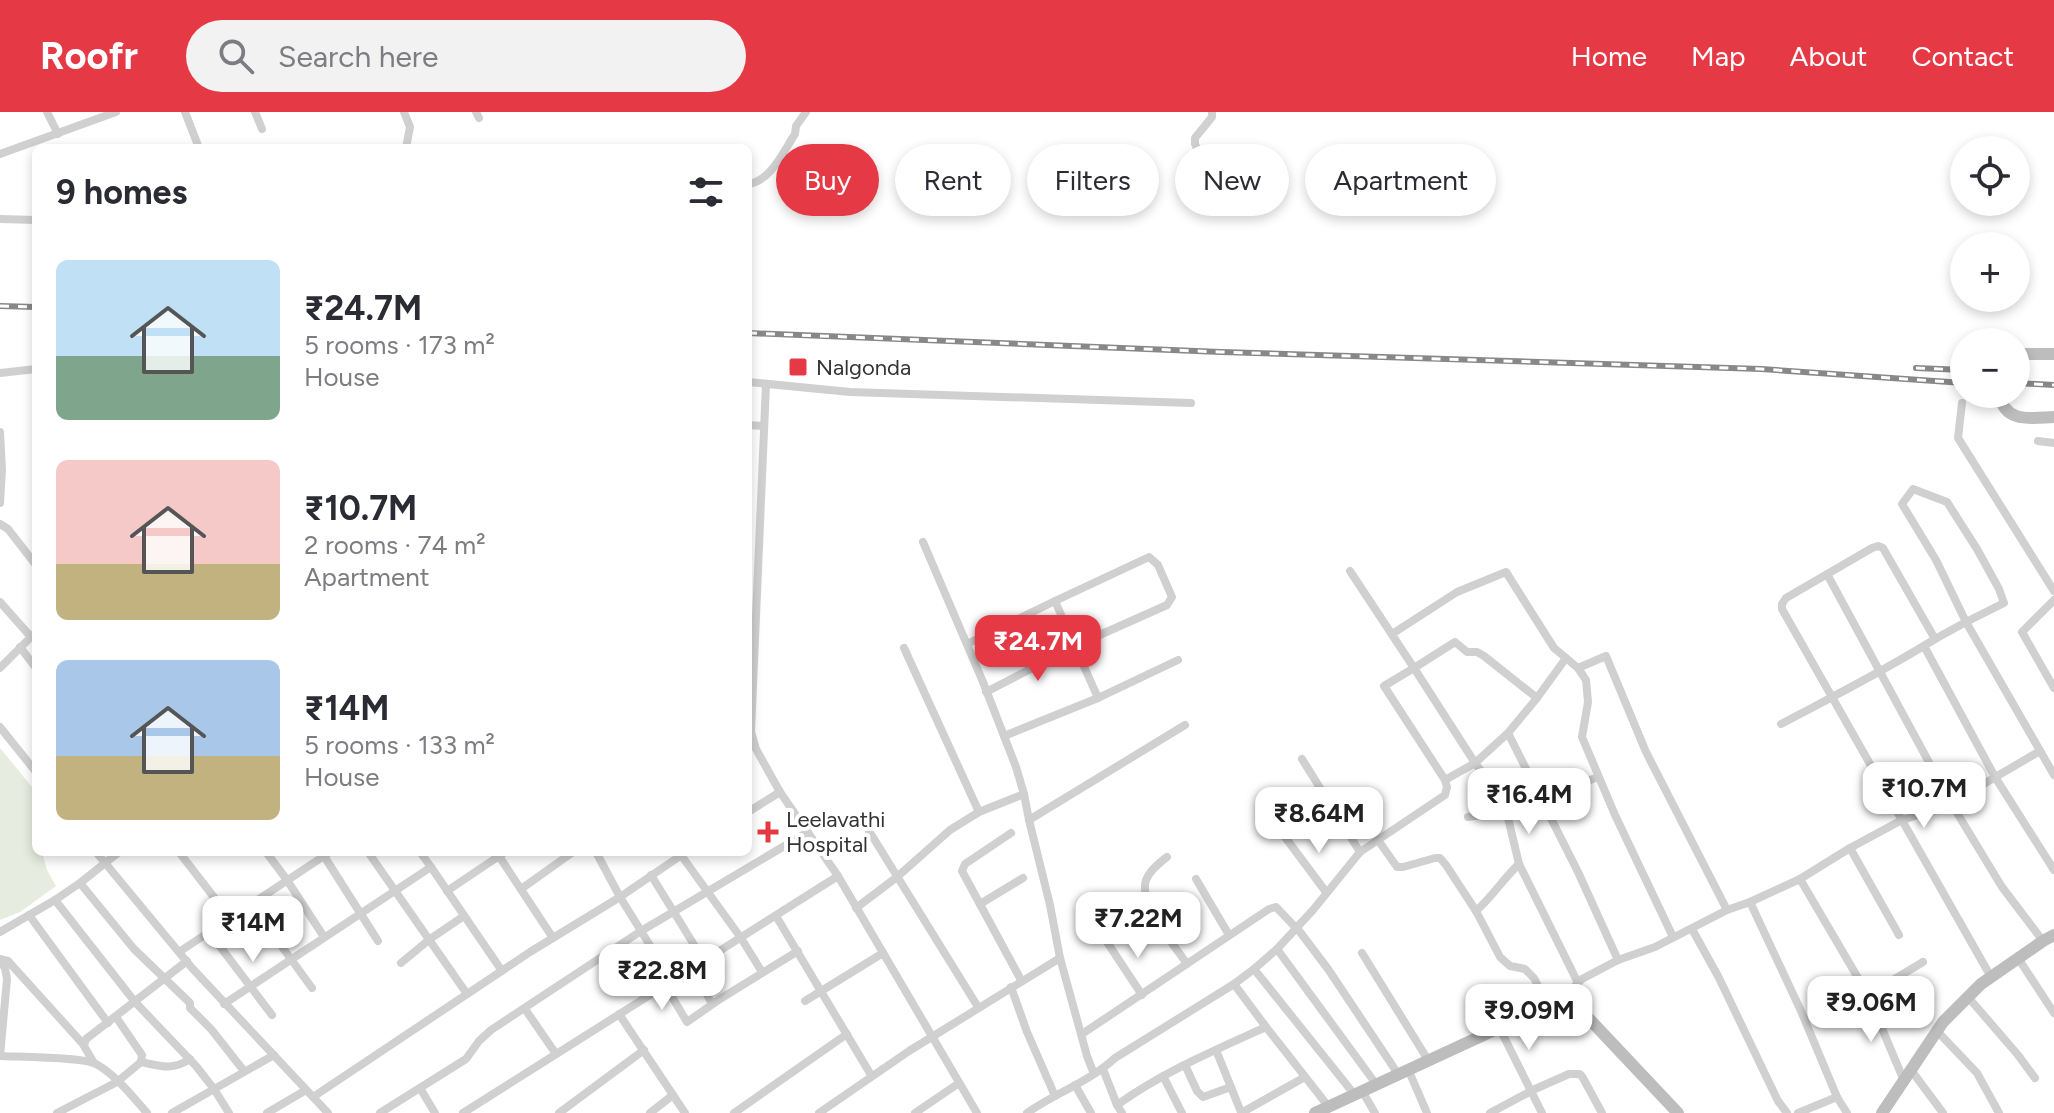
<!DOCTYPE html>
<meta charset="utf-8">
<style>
body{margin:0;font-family:Figtree,sans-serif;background:#f2f2f3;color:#2b2b33;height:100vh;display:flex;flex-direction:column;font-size:30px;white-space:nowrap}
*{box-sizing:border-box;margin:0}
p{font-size:26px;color:#7c7c81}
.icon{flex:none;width:44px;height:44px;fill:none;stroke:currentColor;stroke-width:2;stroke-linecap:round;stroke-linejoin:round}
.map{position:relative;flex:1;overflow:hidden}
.drawer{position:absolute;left:32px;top:32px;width:720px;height:712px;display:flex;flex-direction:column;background:#fff;border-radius:12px;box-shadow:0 4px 12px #0003}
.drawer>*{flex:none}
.banner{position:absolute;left:776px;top:32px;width:760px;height:72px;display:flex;gap:16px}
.controls{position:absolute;left:1950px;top:24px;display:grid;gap:16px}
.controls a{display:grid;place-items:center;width:80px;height:80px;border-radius:50%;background:#fff;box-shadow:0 4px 12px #0003;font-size:40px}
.price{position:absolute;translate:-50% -68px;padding:0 18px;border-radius:16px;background:#fff;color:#222;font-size:26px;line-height:52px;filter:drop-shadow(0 2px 4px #0008)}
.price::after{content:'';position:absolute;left:50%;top:48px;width:24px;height:18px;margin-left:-12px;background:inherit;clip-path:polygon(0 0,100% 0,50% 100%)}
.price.selected{background:#e63946;color:#fff}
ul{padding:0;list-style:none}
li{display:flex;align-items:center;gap:24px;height:200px;padding:0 24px}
li span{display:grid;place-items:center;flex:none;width:224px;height:160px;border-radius:12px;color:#555}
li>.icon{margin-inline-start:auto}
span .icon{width:96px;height:96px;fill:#fffc;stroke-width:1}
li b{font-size:34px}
h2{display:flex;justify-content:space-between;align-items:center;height:96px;padding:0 24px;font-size:34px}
.chip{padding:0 28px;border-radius:36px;background:#fff;box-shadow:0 4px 12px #0003;font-size:28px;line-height:72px}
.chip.selected{background:#e63946;color:#fff}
header{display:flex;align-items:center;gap:48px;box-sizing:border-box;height:112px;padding:0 40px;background:#e63946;color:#fff}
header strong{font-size:38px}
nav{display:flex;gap:44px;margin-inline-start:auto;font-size:28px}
.search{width:560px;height:72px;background:#f2f2f3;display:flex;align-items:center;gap:20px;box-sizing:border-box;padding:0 28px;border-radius:44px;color:#7c7c81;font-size:30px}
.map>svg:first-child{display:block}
.green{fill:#e6ecdf}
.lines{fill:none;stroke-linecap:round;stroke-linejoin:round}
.street{stroke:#d0d0d0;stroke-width:8}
.secondary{stroke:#bdbdbd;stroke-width:12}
.rail-casing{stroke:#888;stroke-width:6}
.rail{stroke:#fff;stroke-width:3;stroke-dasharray:9;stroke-linecap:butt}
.poi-dot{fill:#e63946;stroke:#fff;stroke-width:3}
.labels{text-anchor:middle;stroke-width:8;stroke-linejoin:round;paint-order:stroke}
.poi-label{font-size:22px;fill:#333;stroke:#fff;text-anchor:start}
</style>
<header>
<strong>Roofr</strong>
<div class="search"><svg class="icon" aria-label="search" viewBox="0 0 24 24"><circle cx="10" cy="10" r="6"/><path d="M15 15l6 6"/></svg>Search here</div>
<nav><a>Home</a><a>Map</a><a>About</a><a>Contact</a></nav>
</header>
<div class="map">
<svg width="2054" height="1001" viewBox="0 0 2054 1001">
<rect width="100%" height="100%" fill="#fff"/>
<polygon class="green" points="0,636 36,680 36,740 42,740 47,758 56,774 20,800 0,808"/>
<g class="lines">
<g class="street">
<polyline points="47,0 58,22"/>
<polyline points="185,0 199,36"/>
<polyline points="255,0 262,17"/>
<polyline points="404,0 410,15 406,36"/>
<polyline points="476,0 479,6"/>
<polyline points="0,42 116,0"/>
<polyline points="1211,68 1195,32 1195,26 1212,5 1212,0"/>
<path d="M748,72C771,69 783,40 795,22L796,14L806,0"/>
<polyline points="0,107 36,108"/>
<polyline points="0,261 36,257"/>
<polyline points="748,270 850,280 1191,291"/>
<polyline points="766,273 751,620 756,637 780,680 838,764 977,1001"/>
<polyline points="1962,291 1958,326 2054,479"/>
<polyline points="748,313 763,314"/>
<polyline points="0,320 2,358 0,391"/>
<polyline points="2038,329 2054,331"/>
<polyline points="0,412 8,417 36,453"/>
<polyline points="923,430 983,570 1016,655 1024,682 1029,708 1050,793 1060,846 1087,944 1094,962"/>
<polyline points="1827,462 1951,691 2002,775 2043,829"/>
<polyline points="2054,488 2022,520 2054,576"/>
<polyline points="0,490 31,525"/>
<polyline points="1392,522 1457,480 1506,460 1554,536 1578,556 1586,568 1588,590 1582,625 1615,703 1673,825"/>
<polyline points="1935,527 1966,510 1936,448 1902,392 1913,377 1947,390 1977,437 1999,477 2004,491 1966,510 2054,663"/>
<polygon points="1455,530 1467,540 1477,540 1484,544 1537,586 1508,621 1475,651 1414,556"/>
<polyline points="967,532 1055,489"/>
<polyline points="1924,534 1995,665 2054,758"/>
<polyline points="20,535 36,556"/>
<polyline points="904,536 979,700"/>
<polyline points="0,556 36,520"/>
<polyline points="1578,556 1606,544 1646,640 1727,798"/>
<polyline points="986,580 1075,534 1167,493 1172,485 1158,453 1149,445 1055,489 1098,586"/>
<polyline points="1537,586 1566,546"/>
<path d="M1781,612C1832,585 1886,558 1935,527L1883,436L1878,434L1872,436L1786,486L1782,492V497L1991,865"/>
<polyline points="0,615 36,660"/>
<polyline points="1508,621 1578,760 1618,848"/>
<polyline points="1004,624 1098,586 1178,548"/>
<polyline points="1302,647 1360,740"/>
<polyline points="1445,668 1475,651 1504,689 1519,752 1578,871"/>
<polyline points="748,700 780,680"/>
<polyline points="1468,705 1508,699 1598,665"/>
<polyline points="861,706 978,895"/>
<polyline points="1029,708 1185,613"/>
<polyline points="1011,721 965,752 962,759 1021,868"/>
<polyline points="1285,725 1326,780"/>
<polyline points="1378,728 1397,755 1403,755 1435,746 1440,746 1446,753 1476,799 1500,845 1510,854 1525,857 1534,866 1548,894"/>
<polyline points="1850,736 1899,823"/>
<polyline points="96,740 192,856 328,1001"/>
<polyline points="179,740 230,806"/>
<polyline points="266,740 287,768 324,825"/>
<polyline points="368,740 467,882"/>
<polyline points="420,740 431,755"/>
<polyline points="596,740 620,785 672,869"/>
<polyline points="681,743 741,826 762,860"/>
<polyline points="324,744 378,829"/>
<polyline points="499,744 553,826"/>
<path d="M1167,745C1159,751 1150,758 1146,768C1138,791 1175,834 1187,852"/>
<polyline points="651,763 704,849"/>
<polyline points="1196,767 1229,823"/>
<polyline points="1800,767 1868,883 1923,850"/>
<polyline points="80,771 134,837 190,891 190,896 211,917 244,959"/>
<polyline points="521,777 573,740"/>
<polyline points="447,779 505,740"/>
<polyline points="55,788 135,890 196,954 214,977 229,1001"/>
<polyline points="1750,790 1801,899 1837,985 1847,1001"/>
<polyline points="251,792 312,876"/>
<polyline points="980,792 1023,766"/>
<polyline points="856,796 897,765 950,718 979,700 1024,682"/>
<path d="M1476,799C1493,784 1503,767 1519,752"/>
<polyline points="29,803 108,911"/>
<polyline points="776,804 871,963"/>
<polyline points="1692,817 1719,866 1778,989 1787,1001"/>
<polyline points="0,820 55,788 80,771 119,740"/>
<polyline points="209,820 272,903"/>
<polyline points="1107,830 1142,883"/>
<polyline points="1277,837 1376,972"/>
<polyline points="179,840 330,740"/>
<polyline points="1362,841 1428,948"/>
<polyline points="2018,846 2054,901"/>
<polyline points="0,847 8,849 83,932"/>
<polyline points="0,849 5,856 7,867 0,944"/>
<polyline points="401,851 430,827 464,804"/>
<polyline points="693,856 712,892"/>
<polyline points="1254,857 1354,982"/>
<polyline points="1234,872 1266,915"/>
<polyline points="665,873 687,910 720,887 798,839"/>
<polyline points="1011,875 1027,920 1055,984"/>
<polyline points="1868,883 1904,969"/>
<polyline points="1968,885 2018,943 2035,966"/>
<polyline points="805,889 883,841"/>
<polyline points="1567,891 1574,875 1582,867 1618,848 1655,835 1727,798 1750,790 1800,767 1850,736 1900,709 1951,691 2040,639"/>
<polyline points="224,892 431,755 502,859"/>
<polyline points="525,897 556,942"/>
<polyline points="619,902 685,1001"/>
<polyline points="116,905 142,943 141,950"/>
<polyline points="1499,915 1542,1001"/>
<polyline points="1937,919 1977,961 1999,1001"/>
<polyline points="1082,922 1269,797 1276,795 1300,820 1328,857 1398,962"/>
<polyline points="1216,938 1241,1000"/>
<path d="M0,944C18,945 83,945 96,952C116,963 132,984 147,1001"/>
<path d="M141,950C160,954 172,959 190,947"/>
<polyline points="94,951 84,934 86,927 187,849"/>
<polyline points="1185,953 1197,979 1203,985 1231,975"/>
<polyline points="1103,957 1117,993 1122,1001"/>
<polyline points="1408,957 1427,1001"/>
<polyline points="1911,958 1943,1001"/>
<polyline points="1163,964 1182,1001"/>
<polyline points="1075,973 1091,1001"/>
<polyline points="420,976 435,1001"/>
<polyline points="1362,979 1375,1001"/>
<polyline points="313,985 530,840 620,785 686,740"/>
<path d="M1117,993C1163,960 1215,938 1266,915L1328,994"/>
<polyline points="57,1001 117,970 141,950"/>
<polyline points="172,1001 274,943"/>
<polyline points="267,1001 306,978"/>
<polyline points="380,1001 466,947 479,929 491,918 641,819 808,720"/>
<polyline points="463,1001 838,764"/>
<polyline points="559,1001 644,938"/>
<polyline points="650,1001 673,983"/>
<polyline points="734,1001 847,922"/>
<polyline points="819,1001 909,939 1060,846"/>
<polyline points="915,1001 959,971"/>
<path d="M1027,1001C1055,981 1089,970 1115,946L1234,872L1254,857L1277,837L1313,798L1360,740L1445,683L1447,675L1445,668L1384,574L1414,556L1350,459"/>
<polyline points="1241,1001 1305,965"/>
<polyline points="1490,1001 1535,977 1569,962 1580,962 1583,966 1602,1001"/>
<polyline points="1798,1001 1837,985"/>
</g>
<g class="secondary">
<polyline points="2016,242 2054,242"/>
<path d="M1999,282C2005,312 2031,306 2054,305"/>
<polyline points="1315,1001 1542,896 1562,890 1577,894 1678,1001"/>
<polyline points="1882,1001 1943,910 1981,872 2043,829 2054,823"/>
</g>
<defs>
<g id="rail">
<polyline points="0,194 36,195"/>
<polyline points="748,221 1221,240 1761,257 1964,271"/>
<polyline points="1916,256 1964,258"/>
<polyline points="2016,271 2054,273"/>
</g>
</defs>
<use href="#rail" class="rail-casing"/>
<use href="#rail" class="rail"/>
</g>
<g class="poi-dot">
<rect x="788" y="245" width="20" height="20" rx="4"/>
<path d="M764 708h8v8h8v8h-8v8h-8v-8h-8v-8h8z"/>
</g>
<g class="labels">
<g class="poi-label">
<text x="816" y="263">Nalgonda</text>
<text x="786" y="715">Leelavathi<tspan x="786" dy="25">Hospital</tspan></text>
</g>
</g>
</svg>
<div class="controls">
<a><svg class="icon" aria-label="locate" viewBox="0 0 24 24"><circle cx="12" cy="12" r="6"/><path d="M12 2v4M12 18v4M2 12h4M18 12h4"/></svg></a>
<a>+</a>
<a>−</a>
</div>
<b class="price selected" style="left:1038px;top:571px">₹24.7M</b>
<b class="price" style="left:1924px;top:718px">₹10.7M</b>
<b class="price" style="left:1529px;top:724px">₹16.4M</b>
<b class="price" style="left:1319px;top:743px">₹8.64M</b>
<b class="price" style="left:1138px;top:848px">₹7.22M</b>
<b class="price" style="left:253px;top:852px">₹14M</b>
<b class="price" style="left:662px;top:900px">₹22.8M</b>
<b class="price" style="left:1871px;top:932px">₹9.06M</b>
<b class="price" style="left:1529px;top:940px">₹9.09M</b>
<div class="banner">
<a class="chip selected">Buy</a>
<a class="chip">Rent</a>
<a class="chip">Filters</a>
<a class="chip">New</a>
<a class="chip">Apartment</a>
</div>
<section class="drawer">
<h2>9 homes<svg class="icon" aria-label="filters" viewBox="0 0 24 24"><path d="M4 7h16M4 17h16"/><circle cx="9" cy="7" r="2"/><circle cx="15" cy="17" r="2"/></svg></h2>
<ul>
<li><span style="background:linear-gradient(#bfe0f5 60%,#7fa58c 0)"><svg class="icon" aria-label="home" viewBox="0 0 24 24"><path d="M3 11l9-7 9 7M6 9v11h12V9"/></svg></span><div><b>₹24.7M</b><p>5 rooms · 173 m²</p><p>House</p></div></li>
<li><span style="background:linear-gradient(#f6c9c9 65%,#c2b280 0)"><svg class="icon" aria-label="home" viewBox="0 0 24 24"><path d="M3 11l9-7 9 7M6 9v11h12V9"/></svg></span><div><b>₹10.7M</b><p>2 rooms · 74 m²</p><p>Apartment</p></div></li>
<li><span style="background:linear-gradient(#a9c7e8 60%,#c2b280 0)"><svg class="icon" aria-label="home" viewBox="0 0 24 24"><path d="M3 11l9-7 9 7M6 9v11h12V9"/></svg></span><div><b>₹14M</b><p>5 rooms · 133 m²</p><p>House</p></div></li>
</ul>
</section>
</div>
